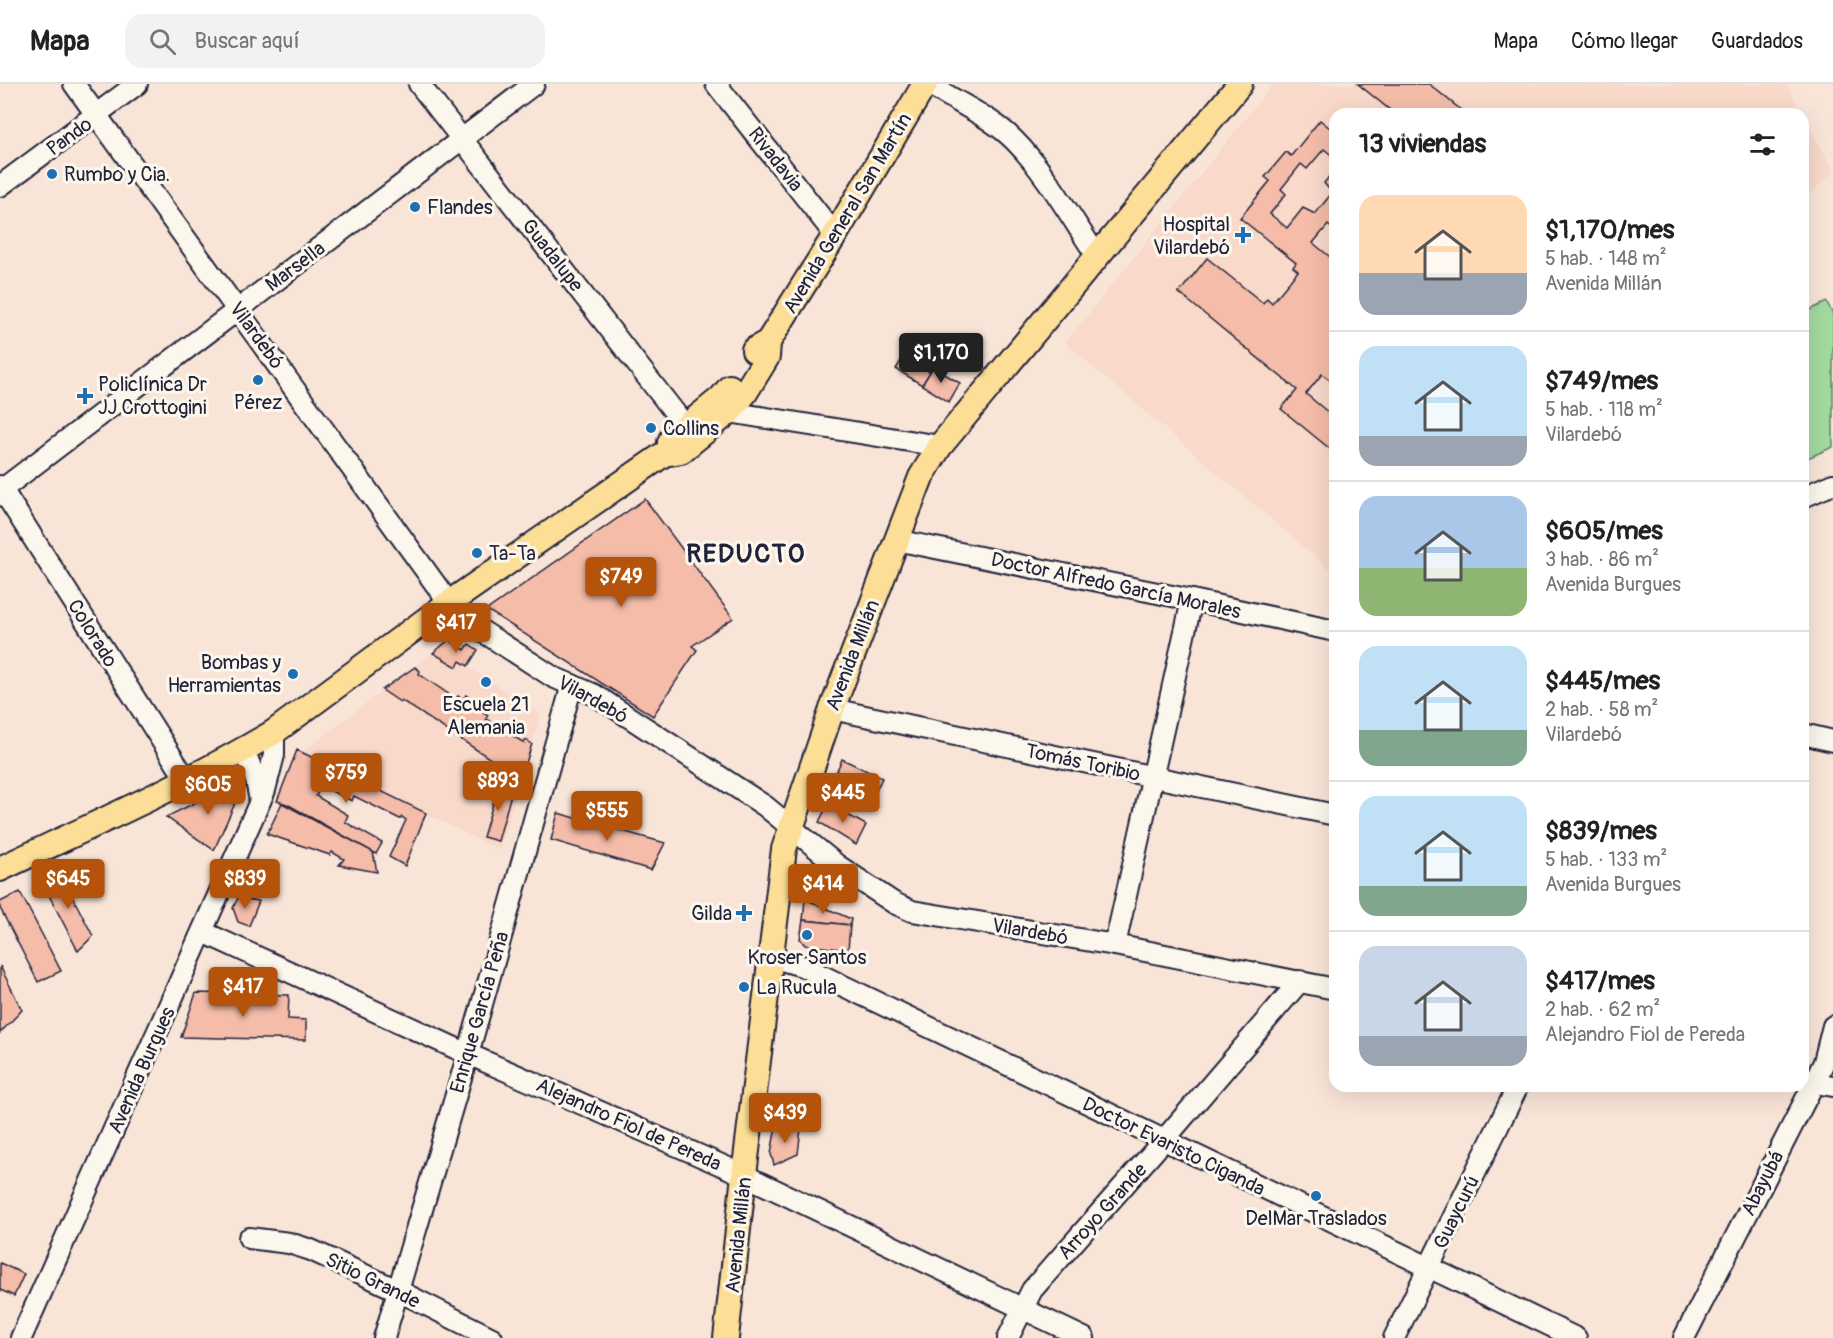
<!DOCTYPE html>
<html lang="es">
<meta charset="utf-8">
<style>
body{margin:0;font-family:Pangolin,sans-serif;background:#f2f2f2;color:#222;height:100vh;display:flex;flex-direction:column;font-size:22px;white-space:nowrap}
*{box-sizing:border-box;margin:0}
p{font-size:20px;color:#767676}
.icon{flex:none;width:33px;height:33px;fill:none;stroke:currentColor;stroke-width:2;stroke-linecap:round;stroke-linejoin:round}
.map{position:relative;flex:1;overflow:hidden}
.side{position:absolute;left:1329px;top:24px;width:480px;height:984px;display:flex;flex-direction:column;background:#fff;border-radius:18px;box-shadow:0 6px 24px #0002}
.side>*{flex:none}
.price{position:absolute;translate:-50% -51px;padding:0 14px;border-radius:6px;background:#b45309;color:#fff;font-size:20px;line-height:39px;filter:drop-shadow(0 2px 3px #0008)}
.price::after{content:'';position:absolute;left:50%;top:36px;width:18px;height:14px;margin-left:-9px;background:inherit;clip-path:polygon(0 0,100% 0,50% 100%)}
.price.active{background:#222;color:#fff}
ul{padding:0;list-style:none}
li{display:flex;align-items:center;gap:18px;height:150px;padding:0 30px}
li+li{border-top:2px solid #e0e0e0}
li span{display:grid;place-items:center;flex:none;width:168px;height:120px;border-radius:18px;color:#555}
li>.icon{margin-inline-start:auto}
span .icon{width:72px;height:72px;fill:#fffc;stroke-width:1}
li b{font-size:26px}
h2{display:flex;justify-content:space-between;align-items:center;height:72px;padding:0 30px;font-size:26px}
header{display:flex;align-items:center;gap:36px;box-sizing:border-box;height:84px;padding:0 30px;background:#fff;border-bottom:2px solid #e0e0e0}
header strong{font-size:28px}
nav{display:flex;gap:33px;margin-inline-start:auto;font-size:21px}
.search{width:420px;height:54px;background:#f2f2f2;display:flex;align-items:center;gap:15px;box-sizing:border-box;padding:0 21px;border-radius:18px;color:#767676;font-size:22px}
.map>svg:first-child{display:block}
.built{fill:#f8d9ca}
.green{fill:#a2da9f;stroke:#627e6d;stroke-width:1.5}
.building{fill:#f4bca9;stroke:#22223b;stroke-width:1.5}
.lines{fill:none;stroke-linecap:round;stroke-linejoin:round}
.minor-casing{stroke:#22223b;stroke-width:24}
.major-casing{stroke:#22223b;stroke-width:28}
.minor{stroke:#fbf7ec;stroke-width:20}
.major{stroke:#fdde96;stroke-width:24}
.poi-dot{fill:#1f6fb2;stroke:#fbf7ec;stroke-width:2}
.labels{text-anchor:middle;stroke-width:6;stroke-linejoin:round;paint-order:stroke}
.street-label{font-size:20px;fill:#22223b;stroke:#fbf7ec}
.poi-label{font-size:20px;fill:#22223b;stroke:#fbf7ec;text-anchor:start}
.district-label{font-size:26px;font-weight:bold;letter-spacing:1.5px;fill:#22223b;stroke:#fbf7ec}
</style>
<header>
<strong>Mapa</strong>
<div class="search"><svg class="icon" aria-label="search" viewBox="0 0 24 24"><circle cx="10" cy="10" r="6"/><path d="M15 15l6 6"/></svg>Buscar aquí</div>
<nav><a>Mapa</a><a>Cómo llegar</a><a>Guardados</a></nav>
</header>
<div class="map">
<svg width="1833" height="1254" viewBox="0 0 1833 1254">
<rect width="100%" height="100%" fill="#f9e5d8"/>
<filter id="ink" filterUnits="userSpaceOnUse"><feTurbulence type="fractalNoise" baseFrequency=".0167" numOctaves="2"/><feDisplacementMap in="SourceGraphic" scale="12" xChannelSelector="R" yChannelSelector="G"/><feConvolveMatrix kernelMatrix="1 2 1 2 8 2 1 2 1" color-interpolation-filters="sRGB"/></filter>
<g filter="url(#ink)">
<g class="built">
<polygon points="1273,0 1787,0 1802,30 1335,30 1335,490 1065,259"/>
<polygon points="1803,31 1833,85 1833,88 1803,116"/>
<polygon points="455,552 478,566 468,583 541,630 499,766 302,668"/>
</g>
<polygon class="green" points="1827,218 1833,231 1833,363 1803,376 1803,229"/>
<g class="building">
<polygon points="1358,0 1429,0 1466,30 1395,30"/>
<polygon points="1320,36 1335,48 1335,74 1324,65 1307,85 1301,80 1281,105 1286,110 1270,130 1287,144 1303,124 1315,130 1332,109 1324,99 1335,86 1335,147 1328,141 1313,159 1335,177 1335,300 1322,290 1306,310 1335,334 1335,369 1281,325 1297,306 1179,209 1207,174 1263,219 1267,214 1272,219 1298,187 1293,183 1296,179 1240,134 1270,97 1265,93 1286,68 1291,72"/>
<polygon points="904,272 930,288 922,301 896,285"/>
<polygon points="933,283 960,299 949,318 922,301"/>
<polygon points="645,415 733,534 692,562 697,566 653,632 487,526"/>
<polygon points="449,556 465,566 469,560 478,566 468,582 460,577 457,583 433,569"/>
<polygon points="415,583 420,587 419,590 456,615 458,612 463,615 466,611 485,624 483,628 488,631 486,635 524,659 526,656 532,660 520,698 505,688 506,685 401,616 400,618 382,606"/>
<polygon points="297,666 426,729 405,782 389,773 406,736 402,733 400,735 354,712 352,717 321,702 316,712 348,731 345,738 382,759 376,770 287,720 277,717"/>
<polygon points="842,675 882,694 871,717 832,698"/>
<polygon points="499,699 513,703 498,757 483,753"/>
<polygon points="231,701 240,708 214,766 166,733"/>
<polygon points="282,719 373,768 377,788 339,781 344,775 332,768 330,771 267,750"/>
<polygon points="828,720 866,741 856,761 819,738"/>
<polygon points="558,729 665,759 651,786 551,756"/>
<polygon points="59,787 93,852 78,867 41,796"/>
<polygon points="20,808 61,887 38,898 0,824 0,818"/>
<polygon points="238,814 259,817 249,842 238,838 233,824"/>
<polygon points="805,815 851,835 850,841 803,836"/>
<polygon points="803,836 850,841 848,866 805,861 800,855"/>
<polygon points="0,882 22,926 0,949"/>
<polygon points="196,909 289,911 288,935 306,936 306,956 181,953"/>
<polygon points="776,1042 801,1044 798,1070 774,1081 771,1070"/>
<polygon points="0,1179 24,1190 14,1212 0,1206"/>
</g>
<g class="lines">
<defs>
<g id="minor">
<polyline points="74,0 449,519 471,540 553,593 595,611 765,722 837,781 894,819 912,827 1115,861 1335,905"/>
<polyline points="419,0 686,343"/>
<polyline points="716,0 835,151"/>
<path d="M929,0C957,19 990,32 1014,56C1045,87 1072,135 1097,172"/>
<polyline points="0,102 137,0"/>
<polyline points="723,317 729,328 940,362"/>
<polyline points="0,402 186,695"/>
<polyline points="0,407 534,0"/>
<polyline points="1803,413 1833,400"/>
<polyline points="896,456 1192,516 1335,547"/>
<polyline points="832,625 1335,731"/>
<polyline points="1803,650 1833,657"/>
<polyline points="244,666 256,696 260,717"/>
<polyline points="203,848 468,970 744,1091 1084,1254"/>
<polyline points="1115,861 1192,516"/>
<polyline points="771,873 802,882 1576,1254"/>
<polyline points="1803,997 1833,1002"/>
<polyline points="249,1154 289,1159 311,1166 397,1206 492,1254"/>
<polyline points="21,1254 265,706 274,671 274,648"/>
<polyline points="384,1254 468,970 572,601"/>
<polyline points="1008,1254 1032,1206 1163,1057 1300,897"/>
<polyline points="1394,1254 1518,1002"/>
<polyline points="1684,1254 1814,999 1824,978 1833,942"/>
</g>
<g id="major">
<polyline points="754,266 768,258 835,151 925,0"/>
<polyline points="670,358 672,354 721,314 730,303"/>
<path d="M0,785C92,741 187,700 274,648L449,519L664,370L681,367L729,328L745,309L767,273L768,258"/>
<polyline points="726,1254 744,1091 784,765 832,625 921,393 940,362 1240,0"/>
</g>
</defs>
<use href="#minor" class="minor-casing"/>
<use href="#major" class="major-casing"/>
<use href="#minor" class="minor"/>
<use href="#major" class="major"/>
</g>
</g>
<g class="poi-dot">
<circle cx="52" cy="90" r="6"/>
<circle cx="415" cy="123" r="6"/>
<path d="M1240 142h6v6h6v6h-6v6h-6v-6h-6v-6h6z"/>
<circle cx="258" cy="296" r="6"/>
<path d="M82 303h6v6h6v6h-6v6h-6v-6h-6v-6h6z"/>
<circle cx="651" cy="344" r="6"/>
<circle cx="477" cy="469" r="6"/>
<circle cx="293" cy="590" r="6"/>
<circle cx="486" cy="598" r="6"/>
<path d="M741 820h6v6h6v6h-6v6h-6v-6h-6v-6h6z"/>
<circle cx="807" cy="851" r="6"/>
<circle cx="744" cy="903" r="6"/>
<circle cx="1316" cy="1112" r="6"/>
</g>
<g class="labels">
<g class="street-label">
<text transform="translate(69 52) rotate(-36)" y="7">Pando</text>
<text transform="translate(776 75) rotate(52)" y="7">Rivadavia</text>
<text transform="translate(847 129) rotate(-59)" y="7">Avenida General San Martín</text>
<text transform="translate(553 171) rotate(52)" y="7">Guadalupe</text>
<text transform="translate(295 182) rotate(-37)" y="7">Marsella</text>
<text transform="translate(257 251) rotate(54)" y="7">Vilardebó</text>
<text transform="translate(1116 501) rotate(12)" y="7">Doctor Alfredo García Morales</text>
<text transform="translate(93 549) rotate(58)" y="7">Colorado</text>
<text transform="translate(852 571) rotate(-69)" y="7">Avenida Millán</text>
<text transform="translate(593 615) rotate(29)" y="7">Vilardebó</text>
<text transform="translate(1083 678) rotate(12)" y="7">Tomás Toribio</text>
<text transform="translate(1030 847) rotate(10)" y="7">Vilardebó</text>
<text transform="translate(479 928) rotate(-74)" y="7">Enrique García Peña</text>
<text transform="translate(141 986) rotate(-66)" y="7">Avenida Burgues</text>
<text transform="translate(629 1040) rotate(24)" y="7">Alejandro Fiol de Pereda</text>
<text transform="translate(1174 1062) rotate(26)" y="7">Doctor Evaristo Ciganda</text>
<text transform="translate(1762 1099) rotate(-63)" y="7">Abayubá</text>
<text transform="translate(1102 1127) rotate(-48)" y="7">Arroyo Grande</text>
<text transform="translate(1456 1128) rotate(-64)" y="7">Guaycurú</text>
<text transform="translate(738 1151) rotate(-84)" y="7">Avenida Millán</text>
<text transform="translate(373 1196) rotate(26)" y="7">Sitio Grande</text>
</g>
<g class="poi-label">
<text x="64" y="97">Rumbo y Cia.</text>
<text x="427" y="130">Flandes</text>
<text x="1230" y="147" text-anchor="end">Hospital<tspan x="1230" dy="23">Vilardebó</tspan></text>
<text x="98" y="307">Policlínica Dr<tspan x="98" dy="23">JJ Crottogini</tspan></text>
<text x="258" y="325" text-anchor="middle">Pérez</text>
<text x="663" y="351">Collins</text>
<text x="489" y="476">Ta-Ta</text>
<text x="281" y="585" text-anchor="end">Bombas y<tspan x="281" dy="23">Herramientas</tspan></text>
<text x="486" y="627" text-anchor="middle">Escuela 21<tspan x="486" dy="23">Alemania</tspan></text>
<text x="732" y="836" text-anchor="end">Gilda</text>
<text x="807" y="880" text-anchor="middle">Kroser Santos</text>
<text x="756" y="910">La Rucula</text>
<text x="1316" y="1141" text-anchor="middle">DelMar Traslados</text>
</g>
<g class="district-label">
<text x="746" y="478">REDUCTO</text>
</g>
</g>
</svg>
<b class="price active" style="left:941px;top:300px">$1,170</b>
<b class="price" style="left:621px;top:524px">$749</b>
<b class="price" style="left:456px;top:570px">$417</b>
<b class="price" style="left:346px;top:720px">$759</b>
<b class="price" style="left:498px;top:728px">$893</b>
<b class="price" style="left:208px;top:732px">$605</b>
<b class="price" style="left:843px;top:740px">$445</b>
<b class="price" style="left:607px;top:758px">$555</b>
<b class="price" style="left:68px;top:826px">$645</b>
<b class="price" style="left:245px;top:826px">$839</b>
<b class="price" style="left:823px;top:831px">$414</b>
<b class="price" style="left:243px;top:934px">$417</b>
<b class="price" style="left:785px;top:1060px">$439</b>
<section class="side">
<h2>13 viviendas<svg class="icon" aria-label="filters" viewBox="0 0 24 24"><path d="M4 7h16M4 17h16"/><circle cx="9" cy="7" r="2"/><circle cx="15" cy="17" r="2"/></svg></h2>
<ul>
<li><span style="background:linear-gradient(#ffd9b3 65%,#9aa5b1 0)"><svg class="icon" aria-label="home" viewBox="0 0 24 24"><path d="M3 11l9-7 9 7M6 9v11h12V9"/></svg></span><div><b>$1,170/mes</b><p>5 hab. · 148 m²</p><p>Avenida Millán</p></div></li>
<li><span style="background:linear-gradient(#bfe0f5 75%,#9aa5b1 0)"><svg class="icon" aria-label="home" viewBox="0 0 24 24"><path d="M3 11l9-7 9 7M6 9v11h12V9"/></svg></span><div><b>$749/mes</b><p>5 hab. · 118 m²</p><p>Vilardebó</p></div></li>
<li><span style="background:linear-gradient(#a9c7e8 60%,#8fb573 0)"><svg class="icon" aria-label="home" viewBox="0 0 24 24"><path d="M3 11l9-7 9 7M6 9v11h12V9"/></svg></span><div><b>$605/mes</b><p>3 hab. · 86 m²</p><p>Avenida Burgues</p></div></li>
<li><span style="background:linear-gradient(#bfe0f5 70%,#7fa58c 0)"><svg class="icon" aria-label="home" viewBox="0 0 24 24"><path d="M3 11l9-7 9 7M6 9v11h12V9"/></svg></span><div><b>$445/mes</b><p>2 hab. · 58 m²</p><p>Vilardebó</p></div></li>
<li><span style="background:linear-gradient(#bfe0f5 75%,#7fa58c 0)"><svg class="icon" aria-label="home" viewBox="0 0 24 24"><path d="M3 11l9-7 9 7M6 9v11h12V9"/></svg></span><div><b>$839/mes</b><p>5 hab. · 133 m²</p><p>Avenida Burgues</p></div></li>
<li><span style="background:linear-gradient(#c9d6e8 75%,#9aa5b1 0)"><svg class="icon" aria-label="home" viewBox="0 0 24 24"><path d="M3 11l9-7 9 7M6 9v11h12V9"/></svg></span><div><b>$417/mes</b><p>2 hab. · 62 m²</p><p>Alejandro Fiol de Pereda</p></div></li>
</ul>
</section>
</div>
